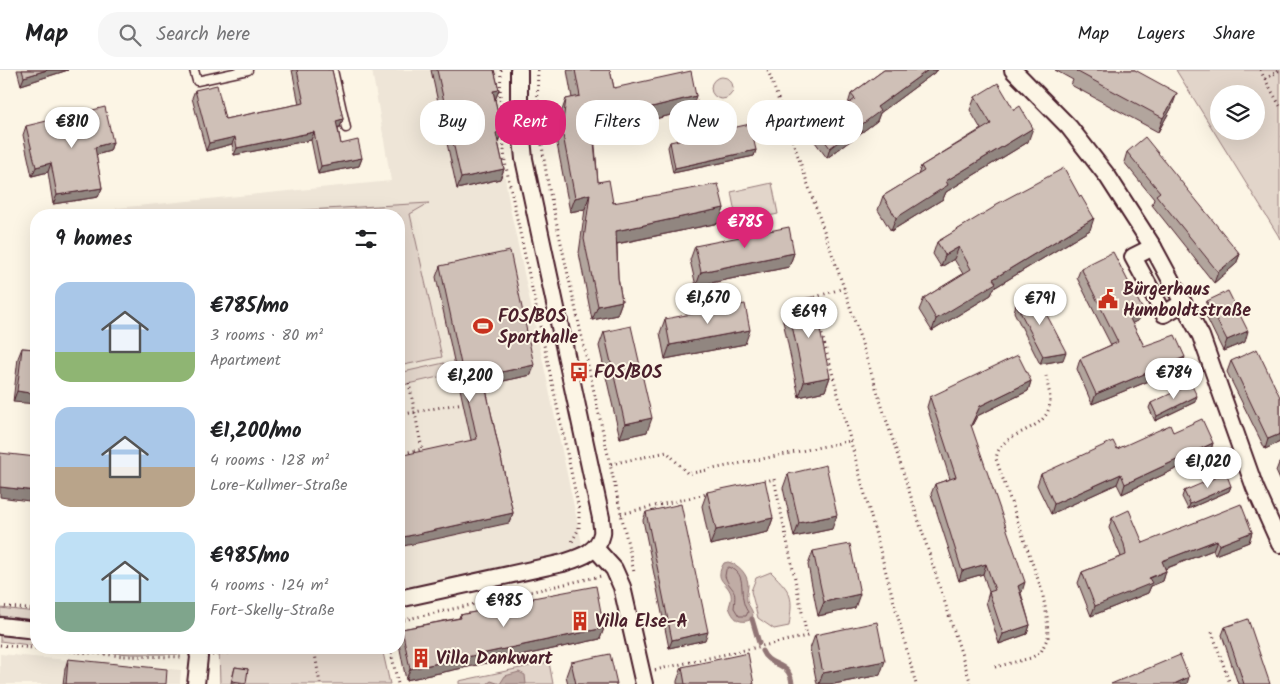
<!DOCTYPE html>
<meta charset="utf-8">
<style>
body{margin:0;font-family:Kalam,sans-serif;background:#f6f6f6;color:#202124;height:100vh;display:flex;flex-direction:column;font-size:19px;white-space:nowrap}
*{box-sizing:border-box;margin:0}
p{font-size:16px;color:#757577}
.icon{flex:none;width:28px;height:28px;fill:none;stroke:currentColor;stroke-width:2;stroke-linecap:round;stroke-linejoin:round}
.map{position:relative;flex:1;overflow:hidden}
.side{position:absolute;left:30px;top:139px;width:375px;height:445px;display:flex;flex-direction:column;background:#fff;border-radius:20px;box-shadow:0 5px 20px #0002}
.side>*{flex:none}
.guide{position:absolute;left:420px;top:30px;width:475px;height:45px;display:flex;gap:10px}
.buttons{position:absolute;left:1210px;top:15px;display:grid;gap:10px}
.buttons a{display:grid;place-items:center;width:55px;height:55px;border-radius:50%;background:#fff;box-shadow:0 5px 20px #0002;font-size:25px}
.price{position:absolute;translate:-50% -42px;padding:0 11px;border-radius:18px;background:#fff;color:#222;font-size:16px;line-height:32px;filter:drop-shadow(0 1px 2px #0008)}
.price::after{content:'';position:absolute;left:50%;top:30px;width:15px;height:11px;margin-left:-8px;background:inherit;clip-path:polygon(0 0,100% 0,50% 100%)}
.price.selected{background:#db2777;color:#fff}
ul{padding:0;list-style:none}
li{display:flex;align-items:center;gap:15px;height:125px;padding:0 25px}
li span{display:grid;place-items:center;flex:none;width:140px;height:100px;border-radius:15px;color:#555}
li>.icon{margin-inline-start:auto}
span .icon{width:60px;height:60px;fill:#fffc;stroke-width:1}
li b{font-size:21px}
h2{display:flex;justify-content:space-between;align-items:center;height:60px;padding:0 25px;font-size:21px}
.tag{padding:0 18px;border-radius:20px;background:#fff;box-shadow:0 5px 20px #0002;font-size:18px;line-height:45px}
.tag.selected{background:#db2777;color:#fff}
header{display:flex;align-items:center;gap:30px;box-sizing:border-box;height:70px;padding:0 25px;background:#fff;border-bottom:1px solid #e0e0e0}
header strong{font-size:24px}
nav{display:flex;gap:28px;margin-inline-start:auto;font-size:18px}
.search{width:350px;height:45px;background:#f6f6f6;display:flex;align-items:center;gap:12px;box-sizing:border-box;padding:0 18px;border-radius:20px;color:#757577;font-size:19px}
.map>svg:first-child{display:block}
.built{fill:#eee5d7}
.green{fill:#e2d5ca;stroke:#967a7a;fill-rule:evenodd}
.water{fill:#c0aca5;stroke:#917474}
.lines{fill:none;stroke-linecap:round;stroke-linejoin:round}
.shore{stroke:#79575c;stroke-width:1}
.stream{stroke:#917474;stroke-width:5}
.service-casing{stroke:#4a1f2b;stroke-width:11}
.minor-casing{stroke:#4a1f2b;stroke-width:20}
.path{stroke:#4a1f2b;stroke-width:3;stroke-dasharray:1 4;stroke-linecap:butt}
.service{stroke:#fcf5e5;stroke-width:8}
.minor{stroke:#fcf5e5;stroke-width:16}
.wall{fill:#b2a59d;stroke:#4a1f2b}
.shaded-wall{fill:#918680;stroke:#4a1f2b}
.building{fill:#cfc0b7;stroke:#4a1f2b}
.labels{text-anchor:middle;stroke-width:4;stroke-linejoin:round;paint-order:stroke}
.poi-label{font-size:18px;font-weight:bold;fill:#4a1f2b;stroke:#fcf5e5;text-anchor:start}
</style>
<header>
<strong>Map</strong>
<div class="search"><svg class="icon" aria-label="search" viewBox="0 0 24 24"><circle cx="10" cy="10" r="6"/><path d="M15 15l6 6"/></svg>Search here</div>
<nav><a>Map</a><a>Layers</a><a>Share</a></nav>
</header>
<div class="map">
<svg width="1280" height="614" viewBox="0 0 1280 614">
<rect width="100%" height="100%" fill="#fcf5e5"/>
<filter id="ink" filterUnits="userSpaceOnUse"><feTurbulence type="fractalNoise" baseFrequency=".02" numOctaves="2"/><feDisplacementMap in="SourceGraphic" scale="10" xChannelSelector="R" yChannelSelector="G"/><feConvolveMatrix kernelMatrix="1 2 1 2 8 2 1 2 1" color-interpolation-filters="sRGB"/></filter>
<g filter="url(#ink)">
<g class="built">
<polygon points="372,0 498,0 501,83 510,138 582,474 571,482 399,521 399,145 115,145 116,138 391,111"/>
<polygon points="0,584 181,600 180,614 0,614"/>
</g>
<g class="green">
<path d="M1176,0H1280V169L1278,165ZM1219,24H1256V61H1219Z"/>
<circle cx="722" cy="18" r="11"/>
<polygon points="772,113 778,144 737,153 731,122"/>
<polygon points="429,133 410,144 442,287 399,296 399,145 221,145"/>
<polygon points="444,293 447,305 399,316 399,303"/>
<path d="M771,502C793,524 793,526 789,556L774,559L758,548L751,521L756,508Z"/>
<polygon points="0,538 36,542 36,550 0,546"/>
<polygon points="0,565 36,568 36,576 0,571"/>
<polygon points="68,578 174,578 181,584 132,584 71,580"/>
<polygon points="219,578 382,578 390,614 220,614"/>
<polygon points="549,592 553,614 459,614 459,611"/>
</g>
<g class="water">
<path d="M728,492C738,494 748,504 748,515C748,520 746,525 747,531C749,538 755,541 752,549C740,555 733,549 729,537C730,533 732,529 731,524C727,511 713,511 724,493Z"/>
<polygon points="519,602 525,605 526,614 487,614 491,611 500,614 505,606"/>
</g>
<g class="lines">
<path class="shore" d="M729,497C750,504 736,525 748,542L746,546H739L734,538C737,514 731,523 725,506L726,500Z"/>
<g class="stream">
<polyline points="752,549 759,573"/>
<path d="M762,581C769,598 790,590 792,614"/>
</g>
<defs>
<g id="service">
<polyline points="194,0 197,11 248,0"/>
<polyline points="333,0 346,58"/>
</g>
<g id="minor">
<polyline points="1013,0 1069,57 1108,107 1153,177 1201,266 1255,418 1280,474"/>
<polyline points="1153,177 1133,187 1164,244 1183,233"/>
<polyline points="595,478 614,499 622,517 644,614"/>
<path d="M399,529L563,493C578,488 598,483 602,464C603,459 601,453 601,448L524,89L519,38V0"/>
<polyline points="0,556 36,560"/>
<polyline points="196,614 199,587 197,578"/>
</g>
</defs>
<use href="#service" class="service-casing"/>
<use href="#minor" class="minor-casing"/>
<g class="path">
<polyline points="501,0 500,26 505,92 579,439 579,458 571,474"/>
<path d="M538,0C536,39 542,80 549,119L634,502"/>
<polyline points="768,0 844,218 971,614"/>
<polyline points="1260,0 1280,36"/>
<polyline points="1265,9 1280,0"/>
<polyline points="695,25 701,59"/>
<polyline points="812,230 812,228 844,218"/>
<polyline points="818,250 916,614"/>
<polyline points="409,313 423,384"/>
<polyline points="399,345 463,333"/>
<polyline points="399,384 423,379"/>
<polyline points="611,394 667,382 688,404 850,371"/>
<polyline points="621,444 710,423"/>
<polyline points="0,536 36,540"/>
<polyline points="399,551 601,506"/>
<polyline points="1212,562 1230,614"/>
<polyline points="0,575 124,586 184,587"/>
<polyline points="314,578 320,614"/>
<polyline points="390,578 398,614"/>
<polyline points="212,585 264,578"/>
<path d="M995,597L1031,588L1041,582L1048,567L1047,547L1042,521L996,389C1000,357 1051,365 1050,329C1050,322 1047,314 1046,306"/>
<polyline points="655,600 807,566 774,409 762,412"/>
</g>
<use href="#service" class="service"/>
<use href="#minor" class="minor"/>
</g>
<g class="wall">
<polygon points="17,0 68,0 21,15"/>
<polygon points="292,0 332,0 343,49 340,57 338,58 341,74 362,88 359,96 318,104 311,70 234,85 232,74 206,81 192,28 195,20 225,49 299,34"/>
<polygon points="431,0 494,0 499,20 495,30 502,61 498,72 504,99 500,109 457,119"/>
<polygon points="567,0 610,0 614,18 691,40 594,64 598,112 613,133 724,138 719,153 617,174 618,208 622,231 617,245 592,250 579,183 585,139 570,142 557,74 561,43 566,29 572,28"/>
<polygon points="884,0 938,0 880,43 877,51 827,88 812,68 815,58 848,34 851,24"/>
<polygon points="1055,0 1135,0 1172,37 1158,62 1071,15 1073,10"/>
<polygon points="975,27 1028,72 946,122 943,129 891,161 878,140 883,126 918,105 921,96 981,59 970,40"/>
<polygon points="26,56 113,72 110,81 96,85 102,118 98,127 53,134 48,102 32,106 23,65"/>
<polygon points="670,72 756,80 754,86 673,103 668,77"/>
<polygon points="1127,82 1240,184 1236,194 1214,213 1152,135 1154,129 1124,92"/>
<polygon points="995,135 1090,160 994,218 991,225 932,261 919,240 924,228 963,204 954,189 941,197 933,184 937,172 994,138"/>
<polygon points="695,176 794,183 789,197 696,216 690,190"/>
<polygon points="440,196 531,305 485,315 513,443 509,453 471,370 436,207"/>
<polygon points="1081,198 1143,240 1139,250 1132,253 1144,276 1181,298 1092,334 1077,299 1080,289 1111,275 1077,208"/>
<polygon points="1207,231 1245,272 1223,281 1204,242"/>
<polygon points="787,232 830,307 825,321 799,327 782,246"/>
<polygon points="1016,234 1063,290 1040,294 1014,242"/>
<polygon points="665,249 745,274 665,289 660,263"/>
<polygon points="604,262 647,362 620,368 599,276"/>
<polygon points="22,278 36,279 13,332 18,288"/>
<polygon points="1231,291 1280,327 1280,372 1265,379 1227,302"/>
<polygon points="1031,311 1028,321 977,346 971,357 1022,522 1021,523 1030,555 1027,564 999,574 986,532 989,522 983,504 959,511 931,424 935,414 950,409 927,337 930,327"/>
<polygon points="1195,332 1155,351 1149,338 1151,333"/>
<polygon points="1173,362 1213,373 1210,383 1122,424 1117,414 1051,444 1037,415 1041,404 1117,379"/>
<polygon points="1280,392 1280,410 1276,401 1279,393"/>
<polygon points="788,404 832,459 794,467 783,418"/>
<polygon points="1231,416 1229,421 1188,439 1182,427 1184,421"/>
<polygon points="707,422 773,448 768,462 710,475 702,436"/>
<polygon points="646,442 705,570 669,578 643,450"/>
<polygon points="1112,448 1143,473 1252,462 1249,472 1215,485 1213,480 1165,499 1166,501 1163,511 1151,516 1148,523 1091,546 1078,513 1082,502 1121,487 1120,484 1109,458"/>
<polygon points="813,481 855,538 818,546 808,495"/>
<polygon points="533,528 604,558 600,569 406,610 399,574 399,568 402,559 459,548 460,545 532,531"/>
<polygon points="1225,557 1270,614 1238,614 1222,565"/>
<polygon points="815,565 880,605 834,614 817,614 810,579"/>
<polygon points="68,589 166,614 63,614 65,599"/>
<polygon points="571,592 617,614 568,614 566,606"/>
<polygon points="235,597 248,599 245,614 231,613"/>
<polygon points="682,597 754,614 677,614 677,611"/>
</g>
<g class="shaded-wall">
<polygon points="47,0 68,0 21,15 24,7"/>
<polygon points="928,0 938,0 880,43 877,51 827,88 830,78 877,37"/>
<polygon points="499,20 495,30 493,21"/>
<polygon points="1177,23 1172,37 1158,62 1163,48"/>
<polygon points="696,26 691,40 587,66 592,52"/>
<polygon points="343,49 340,57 333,58 336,51"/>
<polygon points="1033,58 1028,72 946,122 943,129 891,161 896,148 946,111"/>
<polygon points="502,61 498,72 492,73 496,63"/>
<polygon points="314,62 311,70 234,85 237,78"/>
<polygon points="235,67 232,74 206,81 209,73"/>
<polygon points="113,72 110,81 92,86 95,77"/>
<polygon points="756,80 754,86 673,103 675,98"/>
<polygon points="362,88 359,96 318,104 321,96"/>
<polygon points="51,93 48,102 32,106 36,97"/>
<polygon points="504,99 500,109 457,119 461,108"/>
<polygon points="102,118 98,127 53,134 57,125"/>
<polygon points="590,124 585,139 570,142 575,128"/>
<polygon points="724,138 719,153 611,175 616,161"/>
<polygon points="1094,148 1090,160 994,218 991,225 932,261 936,249 993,209"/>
<polygon points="959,177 954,189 941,197 945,185"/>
<polygon points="794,183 789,197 696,216 701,202"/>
<polygon points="1240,184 1236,194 1214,213 1218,202"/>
<polygon points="622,231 617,245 592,250 598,236"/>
<polygon points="1143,240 1139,250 1125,257 1129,247"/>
<polygon points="750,260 745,274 665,289 670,275"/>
<polygon points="1248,261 1245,272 1223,281 1227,270"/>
<polygon points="1066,282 1063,290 1040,294 1043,286"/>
<polygon points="1185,287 1181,298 1092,334 1096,324"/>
<polygon points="534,295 531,305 480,316 483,306"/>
<polygon points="830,307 825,321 799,327 804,312"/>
<polygon points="1031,311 1028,321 977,346 967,365 971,355 980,336"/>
<polygon points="17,321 36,324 36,334 13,332"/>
<polygon points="1197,326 1195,332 1155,351 1157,346"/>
<polygon points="652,348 647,362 620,368 625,354"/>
<polygon points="1280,364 1280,372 1265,379 1268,369"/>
<polygon points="1213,373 1210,383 1122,424 1125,414"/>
<polygon points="1121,404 1117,414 1051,444 1054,434"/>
<polygon points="1231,416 1229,421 1188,439 1190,434"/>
<polygon points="0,417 36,421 36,432 0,427"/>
<polygon points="513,443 509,453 399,477 399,468"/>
<polygon points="837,445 832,459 794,467 799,453"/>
<polygon points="773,448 768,462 710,475 716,460"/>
<polygon points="1252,462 1249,472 1215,485 1219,475"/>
<polygon points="1217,470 1213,480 1159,501 1162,491"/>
<polygon points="986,494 983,504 959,511 962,501"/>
<polygon points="1166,501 1163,511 1151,516 1148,523 1091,546 1095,536 1149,508"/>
<polygon points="1025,512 1022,522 1015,526 1018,516"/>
<polygon points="860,524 855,538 818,546 824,532"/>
<polygon points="1030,555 1027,564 999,574 1003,564"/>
<polygon points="604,558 600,569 406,610 410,599"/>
<polygon points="708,562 705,570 669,578 672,570"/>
<polygon points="885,591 880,605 834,614 819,614 823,603"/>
<polygon points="1189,607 1187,614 1174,614"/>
</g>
<g class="building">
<polygon points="22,0 47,0 24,7"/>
<polygon points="297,0 332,0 343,49 336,51 341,74 358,70 362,88 321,96 314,62 237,78 235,67 209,73 195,20 217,15 225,49 304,33"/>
<polygon points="437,0 494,0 499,20 493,21 502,61 496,63 504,99 461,108"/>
<polygon points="575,0 610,0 614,18 691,1 696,26 592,52 598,112 609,110 613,133 718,114 724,138 616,161 618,208 622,231 598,236 584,169 590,124 575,128 562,60 566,29 580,26"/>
<polygon points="884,0 928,0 877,37 880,41 830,78 815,58 855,29 851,24"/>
<polygon points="1077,0 1135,0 1177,23 1163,48 1076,1"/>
<polygon points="998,13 1014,40 1020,36 1033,58 946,111 948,115 896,148 883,126 924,101 921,96 991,54 975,27"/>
<polygon points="105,37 113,72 95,77 102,118 57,125 51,93 36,97 26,56"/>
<polygon points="750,54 756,80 675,98 670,72"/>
<polygon points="1145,67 1240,184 1218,202 1156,125 1160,122 1127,82"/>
<polygon points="1064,98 1080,127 1081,126 1094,148 993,209 996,213 936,249 924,228 971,199 959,177 945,185 937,172 996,136 995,135"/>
<polygon points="789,157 794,183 701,202 695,176"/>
<polygon points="510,181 534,295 483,306 513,443 399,468 399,386 477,369 440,196"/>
<polygon points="1113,182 1143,240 1129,247 1144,276 1175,265 1185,287 1096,324 1080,289 1118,272 1081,198"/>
<polygon points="1228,221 1248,261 1227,270 1207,231"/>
<polygon points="1036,224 1066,282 1043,286 1016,234"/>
<polygon points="813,227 830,307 804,312 787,232"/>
<polygon points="745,234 750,260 670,275 665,249"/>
<polygon points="631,256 652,348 625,354 604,262"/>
<polygon points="22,278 36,279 36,324 17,321"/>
<polygon points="1257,279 1280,327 1280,364 1268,369 1231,291"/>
<polygon points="1018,285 1031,311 980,336 971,355 1025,512 1018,516 1030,555 1003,564 989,522 995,520 986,494 962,501 935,414 956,407 930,327"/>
<polygon points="1191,314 1197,326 1157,346 1151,333"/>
<polygon points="1202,349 1213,373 1125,414 1121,404 1054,434 1041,404 1113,371 1117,379 1170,355 1173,362"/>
<polygon points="0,383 36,387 36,421 0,417"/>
<polygon points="826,395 837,445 799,453 788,404"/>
<polygon points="1226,403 1231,416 1190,434 1184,421"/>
<polygon points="765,410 773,448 716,460 707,422"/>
<polygon points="681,434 708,562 672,570 646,442"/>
<polygon points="1241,434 1252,462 1219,475 1217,470 1162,491 1166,501 1149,508 1152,513 1095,536 1082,502 1126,485 1124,474 1112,448 1129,440 1143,473"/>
<polygon points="850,474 860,524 824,532 813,481"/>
<polygon points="596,516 604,558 410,599 402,559 461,548 460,545 533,530 533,528"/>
<polygon points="1248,549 1270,614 1244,614 1225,557"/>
<polygon points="877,552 885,591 823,603 815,565"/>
<polygon points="748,583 754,614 685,614 682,597"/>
<polygon points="610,584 617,614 576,614 571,592"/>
<polygon points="1180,585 1189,607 1174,614 1111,614"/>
<polygon points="68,589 167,599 166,614 66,614"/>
<polygon points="235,597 248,599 246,613 232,611"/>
</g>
</g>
<defs>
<symbol id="civic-bare" viewBox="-9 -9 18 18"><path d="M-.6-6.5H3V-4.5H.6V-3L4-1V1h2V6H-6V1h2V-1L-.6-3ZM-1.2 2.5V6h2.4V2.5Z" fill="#c8321e" stroke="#fcf5e5" stroke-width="2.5" paint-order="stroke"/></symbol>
<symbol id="stadium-bare" viewBox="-9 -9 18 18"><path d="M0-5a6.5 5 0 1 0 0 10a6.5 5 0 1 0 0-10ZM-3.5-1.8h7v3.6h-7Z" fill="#c8321e" stroke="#fcf5e5" stroke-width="2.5" paint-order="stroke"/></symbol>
<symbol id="bus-bare" viewBox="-9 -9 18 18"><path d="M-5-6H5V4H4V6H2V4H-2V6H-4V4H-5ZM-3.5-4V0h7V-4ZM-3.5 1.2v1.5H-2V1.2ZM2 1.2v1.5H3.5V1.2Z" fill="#c8321e" stroke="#fcf5e5" stroke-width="2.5" paint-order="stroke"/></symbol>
<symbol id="building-bare" viewBox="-9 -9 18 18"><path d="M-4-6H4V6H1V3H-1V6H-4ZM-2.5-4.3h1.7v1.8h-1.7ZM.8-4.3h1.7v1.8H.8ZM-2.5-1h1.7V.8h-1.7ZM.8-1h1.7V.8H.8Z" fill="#c8321e" stroke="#fcf5e5" stroke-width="2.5" paint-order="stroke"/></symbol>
</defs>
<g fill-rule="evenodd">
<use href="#civic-bare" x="1094" y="215" width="28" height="28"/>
<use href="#stadium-bare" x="469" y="242" width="28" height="28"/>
<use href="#bus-bare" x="565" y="288" width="28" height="28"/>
<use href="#building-bare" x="566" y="537" width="28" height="28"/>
<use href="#building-bare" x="407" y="574" width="28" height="28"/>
</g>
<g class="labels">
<g class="poi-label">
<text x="1123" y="225">Bürgerhaus<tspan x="1123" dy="21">Humboldtstraße</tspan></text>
<text x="498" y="252">FOS/BOS<tspan x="498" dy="21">Sporthalle</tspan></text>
<text x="594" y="308">FOS/BOS</text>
<text x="595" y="557">Villa Else-A</text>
<text x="436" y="594">Villa Dankwart</text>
</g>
</g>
</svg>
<div class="buttons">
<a><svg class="icon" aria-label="layers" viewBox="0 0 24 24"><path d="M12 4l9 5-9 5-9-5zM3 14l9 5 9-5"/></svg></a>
</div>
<b class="price" style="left:72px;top:79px">€810</b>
<b class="price selected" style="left:745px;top:179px">€785</b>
<b class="price" style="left:708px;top:255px">€1,670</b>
<b class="price" style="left:1040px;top:256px">€791</b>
<b class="price" style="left:809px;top:269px">€699</b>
<b class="price" style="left:1174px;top:330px">€784</b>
<b class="price" style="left:470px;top:333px">€1,200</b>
<b class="price" style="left:1208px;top:419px">€1,020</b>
<b class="price" style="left:504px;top:558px">€985</b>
<div class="guide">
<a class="tag">Buy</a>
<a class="tag selected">Rent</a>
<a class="tag">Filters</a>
<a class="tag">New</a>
<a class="tag">Apartment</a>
</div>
<section class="side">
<h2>9 homes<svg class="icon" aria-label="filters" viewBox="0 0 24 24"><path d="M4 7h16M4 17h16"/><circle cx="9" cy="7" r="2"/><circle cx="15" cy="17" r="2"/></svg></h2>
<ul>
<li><span style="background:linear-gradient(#a9c7e8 70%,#8fb573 0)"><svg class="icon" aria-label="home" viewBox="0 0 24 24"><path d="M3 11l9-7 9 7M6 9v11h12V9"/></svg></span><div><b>€785/mo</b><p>3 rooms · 80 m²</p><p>Apartment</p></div></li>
<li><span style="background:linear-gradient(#a9c7e8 60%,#b9a48a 0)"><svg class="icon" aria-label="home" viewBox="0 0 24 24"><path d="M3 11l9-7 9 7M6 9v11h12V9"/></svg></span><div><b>€1,200/mo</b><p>4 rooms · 128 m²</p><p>Lore-Kullmer-Straße</p></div></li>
<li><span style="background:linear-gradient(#bfe0f5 70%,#7fa58c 0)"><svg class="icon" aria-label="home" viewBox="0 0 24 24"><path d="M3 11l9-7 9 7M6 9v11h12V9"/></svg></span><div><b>€985/mo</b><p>4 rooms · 124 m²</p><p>Fort-Skelly-Straße</p></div></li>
</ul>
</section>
</div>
